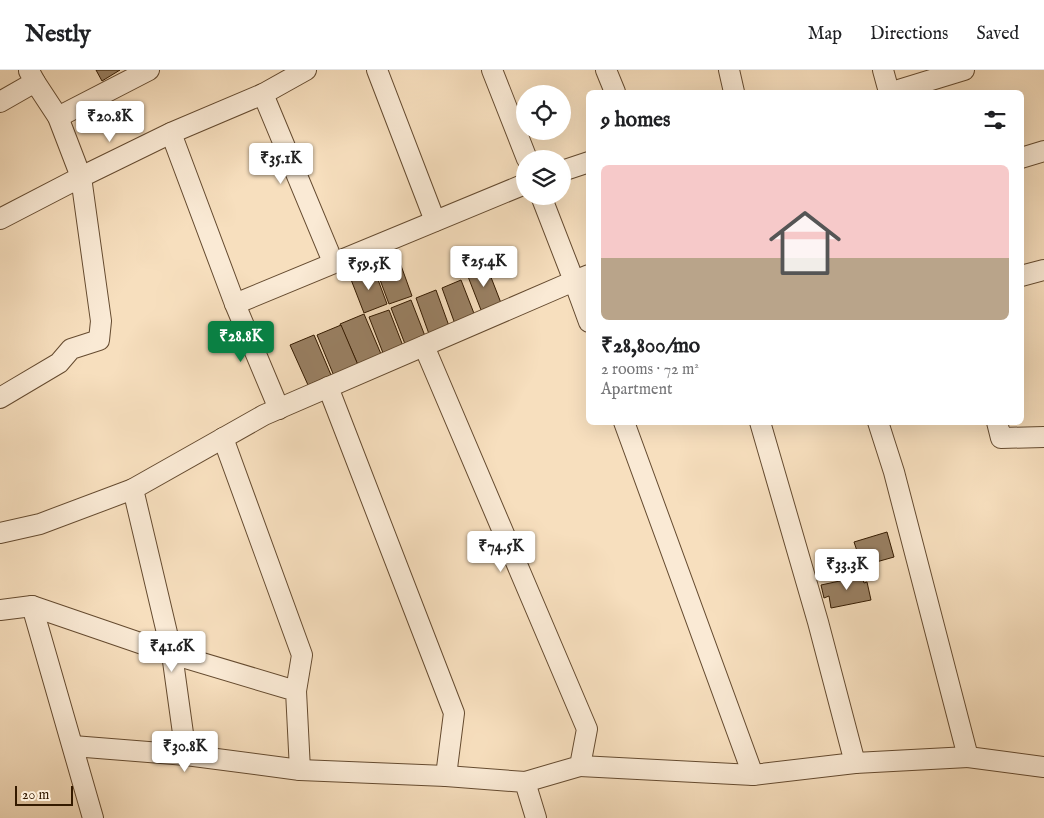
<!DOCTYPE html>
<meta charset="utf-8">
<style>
body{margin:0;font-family:"IM FELL English",serif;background:#f6f6f6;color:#202124;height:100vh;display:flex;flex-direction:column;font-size:19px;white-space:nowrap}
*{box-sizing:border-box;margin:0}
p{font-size:16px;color:#757577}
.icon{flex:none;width:28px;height:28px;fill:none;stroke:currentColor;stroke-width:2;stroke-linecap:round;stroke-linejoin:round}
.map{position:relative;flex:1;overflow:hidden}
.details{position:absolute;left:586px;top:20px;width:438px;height:335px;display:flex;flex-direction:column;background:#fff;border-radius:8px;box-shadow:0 5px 20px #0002}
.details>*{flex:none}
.buttons{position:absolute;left:516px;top:15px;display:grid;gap:10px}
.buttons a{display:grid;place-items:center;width:55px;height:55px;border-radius:50%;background:#fff;box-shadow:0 5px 20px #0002;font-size:25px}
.scale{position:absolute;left:15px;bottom:12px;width:58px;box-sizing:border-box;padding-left:5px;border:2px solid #341a00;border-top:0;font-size:14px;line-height:18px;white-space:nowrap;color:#341a00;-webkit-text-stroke:4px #faead5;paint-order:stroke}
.price{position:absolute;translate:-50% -42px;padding:0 11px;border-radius:5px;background:#fff;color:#222;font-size:16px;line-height:32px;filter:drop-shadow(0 1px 2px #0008)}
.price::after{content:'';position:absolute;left:50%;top:30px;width:15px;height:11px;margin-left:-8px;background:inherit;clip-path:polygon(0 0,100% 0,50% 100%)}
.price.current{background:#0b8043;color:#fff}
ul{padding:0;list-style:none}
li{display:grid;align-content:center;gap:10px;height:265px;padding:0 15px}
li span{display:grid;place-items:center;height:155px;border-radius:8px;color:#555}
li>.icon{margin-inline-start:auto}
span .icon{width:90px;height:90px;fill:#fffc;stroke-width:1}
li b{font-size:21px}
h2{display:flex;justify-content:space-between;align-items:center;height:60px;padding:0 15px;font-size:21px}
header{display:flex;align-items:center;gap:30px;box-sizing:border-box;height:70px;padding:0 25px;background:#fff;border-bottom:1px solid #e0e0e0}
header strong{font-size:24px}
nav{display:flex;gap:28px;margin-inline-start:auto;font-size:18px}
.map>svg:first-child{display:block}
.building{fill:#998063;stroke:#341a00}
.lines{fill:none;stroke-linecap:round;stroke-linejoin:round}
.street-casing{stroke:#654b30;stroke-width:22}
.street{stroke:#faead5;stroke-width:20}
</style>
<header>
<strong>Nestly</strong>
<nav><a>Map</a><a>Directions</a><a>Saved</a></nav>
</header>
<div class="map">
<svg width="1044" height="748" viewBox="0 0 1044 748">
<rect width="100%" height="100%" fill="#f7dfbe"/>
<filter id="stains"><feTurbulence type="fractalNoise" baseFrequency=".004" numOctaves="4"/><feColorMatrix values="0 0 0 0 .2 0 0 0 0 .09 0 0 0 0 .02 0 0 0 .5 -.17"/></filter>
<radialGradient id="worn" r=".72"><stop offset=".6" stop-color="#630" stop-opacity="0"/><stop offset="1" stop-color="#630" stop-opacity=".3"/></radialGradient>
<g class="building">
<polygon points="96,0 120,0 102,11"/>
<polygon points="399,190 412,226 389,234 376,199"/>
<polygon points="487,197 501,233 481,240 467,204"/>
<polygon points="374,199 387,234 364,243 350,207"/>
<polygon points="461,210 475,246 455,254 442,218"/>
<polygon points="436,220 449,256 429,264 416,228"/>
<polygon points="411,230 425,266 405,274 391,238"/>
<polygon points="389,240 403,276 383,283 369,247"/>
<polygon points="364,244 381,284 358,295 340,254"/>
<polygon points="341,255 358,295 334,306 317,265"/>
<polygon points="314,265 331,305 308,315 290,275"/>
<polygon points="887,462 894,487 862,496 854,472"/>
<polygon points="861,503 864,513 867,512 871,530 831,538 829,526 824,528 821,515 849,509 846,506"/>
</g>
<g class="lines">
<defs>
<g id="street">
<polyline points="377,0 435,151"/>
<polyline points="492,0 527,89"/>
<polyline points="606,0 615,22"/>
<polyline points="729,0 734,22"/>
<polyline points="883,0 889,22"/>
<polyline points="892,22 964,0"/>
<polyline points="263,24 333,192"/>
<polyline points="0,32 35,12 29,1"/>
<polyline points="58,47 149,0"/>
<polyline points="171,63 235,234 279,339"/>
<polyline points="1021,88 1044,81"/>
<polyline points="562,101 589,92"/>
<polyline points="0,149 81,107 58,47 35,12"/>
<polyline points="589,205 574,211 589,252"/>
<polyline points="1021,206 1044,200"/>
<polyline points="235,234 525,114"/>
<polyline points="424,276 587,659 580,696 525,712"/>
<polyline points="328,317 454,643 446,706"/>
<polyline points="0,328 59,293 71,279 99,270 101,251 81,107 171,63 263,24 306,0"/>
<polyline points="624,352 753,705 855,693 818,552 760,352"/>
<polyline points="997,352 1001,368 1044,367"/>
<polyline points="223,368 302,585 296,621"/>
<polyline points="0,463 40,454 133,419"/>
<polyline points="32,536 93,748"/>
<polyline points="0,540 32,536 172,584 296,621 300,700"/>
<polyline points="73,676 186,685 300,700 446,706 525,712 536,748"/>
<polyline points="186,685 172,584 133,419 264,345 574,211 541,126"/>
<polyline points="968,687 1044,697"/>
<polyline points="855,693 968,687 894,402 878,352"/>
<polyline points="580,696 753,705"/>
</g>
</defs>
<use href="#street" class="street-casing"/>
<use href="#street" class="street"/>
</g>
<rect width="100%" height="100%" filter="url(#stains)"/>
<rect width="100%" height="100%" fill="url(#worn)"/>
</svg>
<div class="buttons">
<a><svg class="icon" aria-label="locate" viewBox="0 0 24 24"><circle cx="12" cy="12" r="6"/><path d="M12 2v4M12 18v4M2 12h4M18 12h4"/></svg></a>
<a><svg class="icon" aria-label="layers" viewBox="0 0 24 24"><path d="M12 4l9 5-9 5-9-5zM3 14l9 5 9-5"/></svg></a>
</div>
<div class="scale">20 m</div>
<b class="price" style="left:110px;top:73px">₹20.8K</b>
<b class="price" style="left:281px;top:115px">₹35.1K</b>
<b class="price" style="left:484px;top:218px">₹25.4K</b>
<b class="price" style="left:369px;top:221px">₹59.5K</b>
<b class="price current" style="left:241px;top:293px">₹28.8K</b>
<b class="price" style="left:501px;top:503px">₹74.5K</b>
<b class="price" style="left:847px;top:521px">₹33.3K</b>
<b class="price" style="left:172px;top:603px">₹41.6K</b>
<b class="price" style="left:185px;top:703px">₹30.8K</b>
<section class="details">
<h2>9 homes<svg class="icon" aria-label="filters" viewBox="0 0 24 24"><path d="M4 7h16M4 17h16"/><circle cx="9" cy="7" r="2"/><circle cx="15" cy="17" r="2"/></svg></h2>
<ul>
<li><span style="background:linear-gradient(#f6c9c9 60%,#b9a48a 0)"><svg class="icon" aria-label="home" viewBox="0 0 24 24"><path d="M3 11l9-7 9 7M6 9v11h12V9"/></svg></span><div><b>₹28,800/mo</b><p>2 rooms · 72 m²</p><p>Apartment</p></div></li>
</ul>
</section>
</div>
